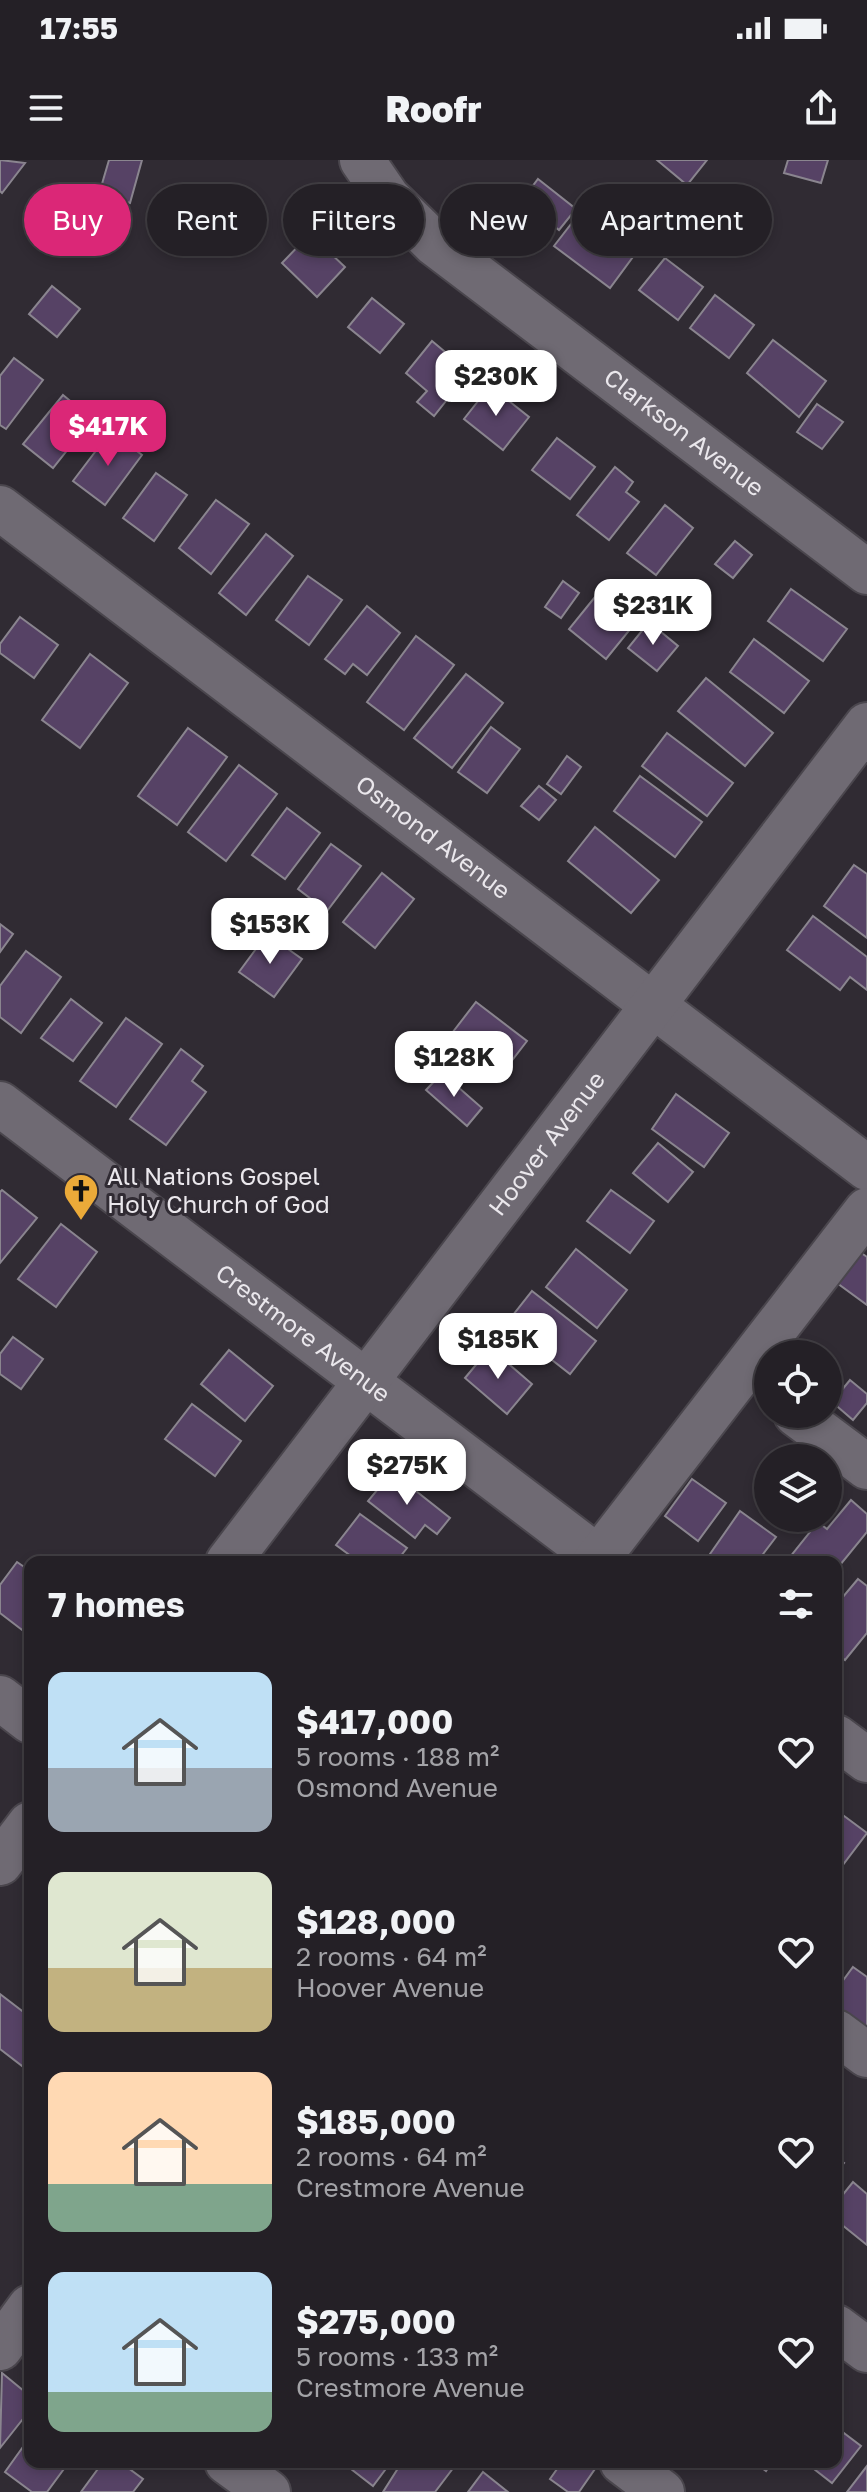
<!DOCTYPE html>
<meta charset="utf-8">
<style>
body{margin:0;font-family:"Golos Text",sans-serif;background:#302d32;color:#f1f3f6;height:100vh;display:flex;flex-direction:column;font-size:30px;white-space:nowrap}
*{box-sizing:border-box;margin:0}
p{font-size:26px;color:#a3a3a7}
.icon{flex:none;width:44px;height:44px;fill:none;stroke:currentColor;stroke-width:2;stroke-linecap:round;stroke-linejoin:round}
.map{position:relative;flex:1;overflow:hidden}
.drawer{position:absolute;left:24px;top:1396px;width:818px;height:912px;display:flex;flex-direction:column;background:#242026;border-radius:16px;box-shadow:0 4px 12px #0003,0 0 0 2px #413e43}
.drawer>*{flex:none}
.banner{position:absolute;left:24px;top:24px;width:820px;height:72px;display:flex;gap:16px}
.fabs{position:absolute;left:754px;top:1180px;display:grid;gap:16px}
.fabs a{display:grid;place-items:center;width:88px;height:88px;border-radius:50%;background:#242026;box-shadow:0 4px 12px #0003,0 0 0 2px #413e43;font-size:40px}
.price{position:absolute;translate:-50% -68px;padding:0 18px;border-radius:16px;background:#fff;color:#222;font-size:26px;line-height:52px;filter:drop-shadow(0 2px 4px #0008)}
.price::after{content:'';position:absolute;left:50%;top:48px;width:24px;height:18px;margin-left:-12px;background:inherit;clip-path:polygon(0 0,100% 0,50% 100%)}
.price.on{background:#db2777;color:#fff}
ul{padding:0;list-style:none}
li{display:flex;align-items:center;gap:24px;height:200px;padding:0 24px}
li span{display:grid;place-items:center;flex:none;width:224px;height:160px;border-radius:16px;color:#555}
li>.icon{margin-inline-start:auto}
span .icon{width:96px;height:96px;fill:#fffc;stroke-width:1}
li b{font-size:34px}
h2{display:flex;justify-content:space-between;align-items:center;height:96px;padding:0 24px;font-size:34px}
.pill{padding:0 28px;border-radius:36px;background:#242026;box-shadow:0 4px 12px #0003,0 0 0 2px #413e43;font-size:28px;line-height:72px}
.pill.on{background:#db2777;color:#fff}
.status{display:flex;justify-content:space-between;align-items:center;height:56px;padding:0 40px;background:#242026;direction:ltr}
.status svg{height:22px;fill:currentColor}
header{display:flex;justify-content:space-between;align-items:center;height:104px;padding:0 24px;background:#242026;font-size:36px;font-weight:800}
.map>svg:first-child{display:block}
.building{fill:#564265;stroke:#8a858f;stroke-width:2}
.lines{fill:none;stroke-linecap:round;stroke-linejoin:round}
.minor-casing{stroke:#4a464d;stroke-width:48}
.minor{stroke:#6f6a73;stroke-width:44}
.labels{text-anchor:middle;stroke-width:6;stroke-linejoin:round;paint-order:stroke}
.street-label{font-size:24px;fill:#eae7ec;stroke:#302b33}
.poi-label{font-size:24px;fill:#eae7ec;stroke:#302b33;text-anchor:start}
</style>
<div class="status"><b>17:55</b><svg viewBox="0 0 49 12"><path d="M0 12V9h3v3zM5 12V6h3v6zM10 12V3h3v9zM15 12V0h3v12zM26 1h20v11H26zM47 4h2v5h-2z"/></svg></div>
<header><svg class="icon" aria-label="menu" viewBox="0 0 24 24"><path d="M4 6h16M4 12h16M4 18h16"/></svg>Roofr<svg class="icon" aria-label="share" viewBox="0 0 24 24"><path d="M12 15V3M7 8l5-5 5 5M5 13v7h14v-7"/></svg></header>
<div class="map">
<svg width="867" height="2332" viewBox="0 0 867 2332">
<rect width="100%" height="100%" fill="#302b33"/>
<g class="building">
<polygon points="0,0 25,3 2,33 0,31"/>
<polygon points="109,0 142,0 130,43 99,34"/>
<polygon points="657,0 707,0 687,25"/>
<polygon points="788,0 828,0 821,23 784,13"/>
<polygon points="538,19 576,49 559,70 522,40"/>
<polygon points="589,41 644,82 610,128 554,86"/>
<polygon points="310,74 345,107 317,137 282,103"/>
<polygon points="665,98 703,127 678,160 639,130"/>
<polygon points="52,126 80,149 57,177 29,154"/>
<polygon points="715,135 754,165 729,198 690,168"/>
<polygon points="372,138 404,164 380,193 348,167"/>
<polygon points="773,180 826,221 799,257 747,213"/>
<polygon points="432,181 469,212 434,256 417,242 427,231 406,213"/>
<polygon points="14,198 43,220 6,269 0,265 0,216"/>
<polygon points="490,226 529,257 503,290 464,259"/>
<polygon points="63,235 92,259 53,308 23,284"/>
<polygon points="817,244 843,262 822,289 797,272"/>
<polygon points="111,271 142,295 105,345 73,321"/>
<polygon points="557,278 595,307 570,339 532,310"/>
<polygon points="615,307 633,322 626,332 639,342 609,380 577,355"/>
<polygon points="156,313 187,335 154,381 123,358"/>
<polygon points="216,340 249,364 211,414 179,388"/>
<polygon points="665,345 693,368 656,415 627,393"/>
<polygon points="266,374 293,396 246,455 219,433"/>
<polygon points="735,381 752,395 733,418 715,404"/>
<polygon points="308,416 342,440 309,485 276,460"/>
<polygon points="563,421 579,433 561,458 545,447"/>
<polygon points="791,429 847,469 823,501 768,461"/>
<polygon points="595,437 632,467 606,499 569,469"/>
<polygon points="367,446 400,473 367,515 353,504 345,514 325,499"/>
<polygon points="20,457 58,485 34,518 0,493 0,484"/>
<polygon points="649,462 678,486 657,511 628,488"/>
<polygon points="416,476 454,505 404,570 367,542"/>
<polygon points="754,479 809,521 784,553 730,512"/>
<polygon points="90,494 128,523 80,588 42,560"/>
<polygon points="466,514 503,543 452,608 414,578"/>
<polygon points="706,518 773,573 745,606 678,551"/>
<polygon points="491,567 520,589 487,633 458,612"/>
<polygon points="188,568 227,597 177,665 138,636"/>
<polygon points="667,573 733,623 707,656 642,606"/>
<polygon points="567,596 581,607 561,634 547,624"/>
<polygon points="239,605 277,634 226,701 188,672"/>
<polygon points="640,616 702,662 675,697 614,651"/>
<polygon points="539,626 556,640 539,660 521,646"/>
<polygon points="287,648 320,673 285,719 252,695"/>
<polygon points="595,667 659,720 631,753 568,701"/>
<polygon points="331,684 361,706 327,751 298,729"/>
<polygon points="854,705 867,714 867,778 824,746"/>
<polygon points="382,713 414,739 375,788 343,762"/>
<polygon points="813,756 867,797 867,830 850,817 840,830 787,790"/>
<polygon points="0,764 13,774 0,792"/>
<polygon points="267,774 302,799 274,837 239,812"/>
<polygon points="26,791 61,817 21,873 0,857 0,826"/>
<polygon points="71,839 102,863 73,901 41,878"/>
<polygon points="476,842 527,881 500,916 449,877"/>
<polygon points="126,858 162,884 116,947 80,921"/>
<polygon points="181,889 203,906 192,921 206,932 166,985 130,959"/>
<polygon points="442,913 482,948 467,966 426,930"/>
<polygon points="676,934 729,973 704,1007 652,969"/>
<polygon points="658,983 693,1012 668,1042 633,1013"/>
<polygon points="2,1030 37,1058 0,1103 0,1032"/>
<polygon points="611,1030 654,1061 630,1093 587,1061"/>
<polygon points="61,1064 97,1092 56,1147 18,1119"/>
<polygon points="576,1089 627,1130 597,1168 546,1127"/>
<polygon points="860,1092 867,1097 867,1145 837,1123"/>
<polygon points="532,1131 596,1181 570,1214 506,1164"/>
<polygon points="13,1177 43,1199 21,1229 0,1214 0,1194"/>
<polygon points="490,1188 532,1224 507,1254 465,1218"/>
<polygon points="229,1190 273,1226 245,1261 201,1224"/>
<polygon points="850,1220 867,1234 867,1243 853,1260 832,1242"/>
<polygon points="192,1244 241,1281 215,1316 165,1279"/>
<polygon points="798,1289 809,1298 791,1298"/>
<polygon points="392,1312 450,1358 437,1374 425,1365 415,1378 368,1341"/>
<polygon points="692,1319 726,1343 698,1381 665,1356"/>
<polygon points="851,1340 867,1354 867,1372 836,1410 836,1402 786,1402 818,1362 827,1369"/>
<polygon points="740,1351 776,1377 757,1402 721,1402 710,1394"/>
<polygon points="360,1354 407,1388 396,1402 359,1402 336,1385"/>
<polygon points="17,1402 30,1411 30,1476 0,1453 0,1425"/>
<polygon points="858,1419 867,1426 867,1473 845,1500 836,1493 836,1445"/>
<polygon points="836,1650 867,1673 836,1714"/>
<polygon points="853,1807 867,1817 867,1868 836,1845 836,1830"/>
<polygon points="0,1834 30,1857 30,1904 26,1909 0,1889"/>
<polygon points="836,1997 844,2003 836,2013"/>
<polygon points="853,2022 867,2034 867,2085 836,2060 836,2043"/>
<polygon points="2,2213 30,2236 30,2250 0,2288"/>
<polygon points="836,2267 861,2286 832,2323 805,2302 836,2302"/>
<polygon points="30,2277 30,2302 69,2302 47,2332 32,2332 5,2312"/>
<polygon points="103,2302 120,2302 143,2319 133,2332 81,2332"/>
<polygon points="342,2302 391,2302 373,2326"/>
<polygon points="402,2302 457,2302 457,2303 435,2332 383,2332"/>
<polygon points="562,2302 590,2302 597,2306 579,2332 568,2332 550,2319"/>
<polygon points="754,2302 772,2302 766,2311"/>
<polygon points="867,2306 867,2332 847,2332"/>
<polygon points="483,2312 508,2332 468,2332"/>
</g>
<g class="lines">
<defs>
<g id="minor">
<path id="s1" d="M362,0L388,38L435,84L867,412"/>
<path id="s2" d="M0,348L867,1008"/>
<path id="s3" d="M0,944L604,1402"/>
<polyline points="796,1254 867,1307"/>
<path id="s4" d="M228,1402L867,565"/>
<polyline points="595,1402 867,1050"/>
<polyline points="0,1538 30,1561"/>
<polyline points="836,1577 867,1600"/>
<polyline points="0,1703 30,1664"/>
<polyline points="836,1872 867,1895"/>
<polyline points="836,2167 867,2190"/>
<polyline points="0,2188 30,2147"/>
<polyline points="227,2302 268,2332"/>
<polyline points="622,2302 662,2332"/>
</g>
</defs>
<use href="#minor" class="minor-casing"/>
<use href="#minor" class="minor"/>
</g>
<defs>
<symbol id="church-pin" viewBox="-11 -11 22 30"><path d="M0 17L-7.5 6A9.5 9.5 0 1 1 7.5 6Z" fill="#ebaa39" stroke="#302b33"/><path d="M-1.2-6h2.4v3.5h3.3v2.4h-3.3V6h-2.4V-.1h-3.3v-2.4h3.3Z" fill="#111"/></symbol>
</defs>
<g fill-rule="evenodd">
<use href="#church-pin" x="61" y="1011" width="40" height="54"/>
</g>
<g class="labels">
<g class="street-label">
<text dy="8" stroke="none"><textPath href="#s1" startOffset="424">Clarkson Avenue</textPath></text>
<text dy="8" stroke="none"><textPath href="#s2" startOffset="544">Osmond Avenue</textPath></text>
<text dy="8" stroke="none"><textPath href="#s4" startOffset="526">Hoover Avenue</textPath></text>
<text dy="8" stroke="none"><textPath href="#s3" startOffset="380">Crestmore Avenue</textPath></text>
</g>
<g class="poi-label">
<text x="107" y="1025">All Nations Gospel<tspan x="107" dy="28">Holy Church of God</tspan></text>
</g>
</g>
</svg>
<div class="fabs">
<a><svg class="icon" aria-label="locate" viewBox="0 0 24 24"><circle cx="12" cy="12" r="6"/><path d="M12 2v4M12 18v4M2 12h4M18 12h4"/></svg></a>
<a><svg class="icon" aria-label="layers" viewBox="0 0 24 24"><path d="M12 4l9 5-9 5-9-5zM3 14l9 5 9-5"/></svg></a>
</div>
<b class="price" style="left:496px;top:258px">$230K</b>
<b class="price on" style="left:108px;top:308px">$417K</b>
<b class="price" style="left:653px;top:487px">$231K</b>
<b class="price" style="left:270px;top:806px">$153K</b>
<b class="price" style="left:454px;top:939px">$128K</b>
<b class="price" style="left:498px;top:1221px">$185K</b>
<b class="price" style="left:407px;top:1347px">$275K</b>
<div class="banner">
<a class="pill on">Buy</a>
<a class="pill">Rent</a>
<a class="pill">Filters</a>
<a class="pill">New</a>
<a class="pill">Apartment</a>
</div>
<section class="drawer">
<h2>7 homes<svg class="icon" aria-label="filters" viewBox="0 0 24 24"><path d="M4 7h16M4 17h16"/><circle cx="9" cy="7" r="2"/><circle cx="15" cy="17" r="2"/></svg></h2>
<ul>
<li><span style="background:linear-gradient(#bfe0f5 60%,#9aa5b1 0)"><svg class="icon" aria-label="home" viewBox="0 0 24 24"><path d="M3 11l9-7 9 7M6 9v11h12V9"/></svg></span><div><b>$417,000</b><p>5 rooms · 188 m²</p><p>Osmond Avenue</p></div><svg class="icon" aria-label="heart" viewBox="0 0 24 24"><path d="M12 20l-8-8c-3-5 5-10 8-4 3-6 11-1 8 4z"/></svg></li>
<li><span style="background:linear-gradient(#dfe7d0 60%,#c2b280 0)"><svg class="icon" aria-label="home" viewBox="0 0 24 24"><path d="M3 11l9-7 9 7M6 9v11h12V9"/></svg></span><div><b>$128,000</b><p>2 rooms · 64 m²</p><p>Hoover Avenue</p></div><svg class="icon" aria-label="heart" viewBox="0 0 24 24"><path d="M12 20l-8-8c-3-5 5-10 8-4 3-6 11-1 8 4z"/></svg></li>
<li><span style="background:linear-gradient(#ffd9b3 70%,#7fa58c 0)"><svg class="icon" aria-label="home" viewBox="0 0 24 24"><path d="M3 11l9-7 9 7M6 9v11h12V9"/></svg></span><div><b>$185,000</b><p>2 rooms · 64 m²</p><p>Crestmore Avenue</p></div><svg class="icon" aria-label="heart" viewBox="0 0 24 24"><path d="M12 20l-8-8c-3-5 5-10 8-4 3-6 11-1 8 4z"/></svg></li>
<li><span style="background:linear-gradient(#bfe0f5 75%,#7fa58c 0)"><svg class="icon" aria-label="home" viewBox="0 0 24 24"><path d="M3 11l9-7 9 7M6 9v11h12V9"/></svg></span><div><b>$275,000</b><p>5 rooms · 133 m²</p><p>Crestmore Avenue</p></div><svg class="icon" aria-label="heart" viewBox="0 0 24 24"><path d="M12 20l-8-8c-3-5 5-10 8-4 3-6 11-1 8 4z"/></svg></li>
</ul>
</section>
</div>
